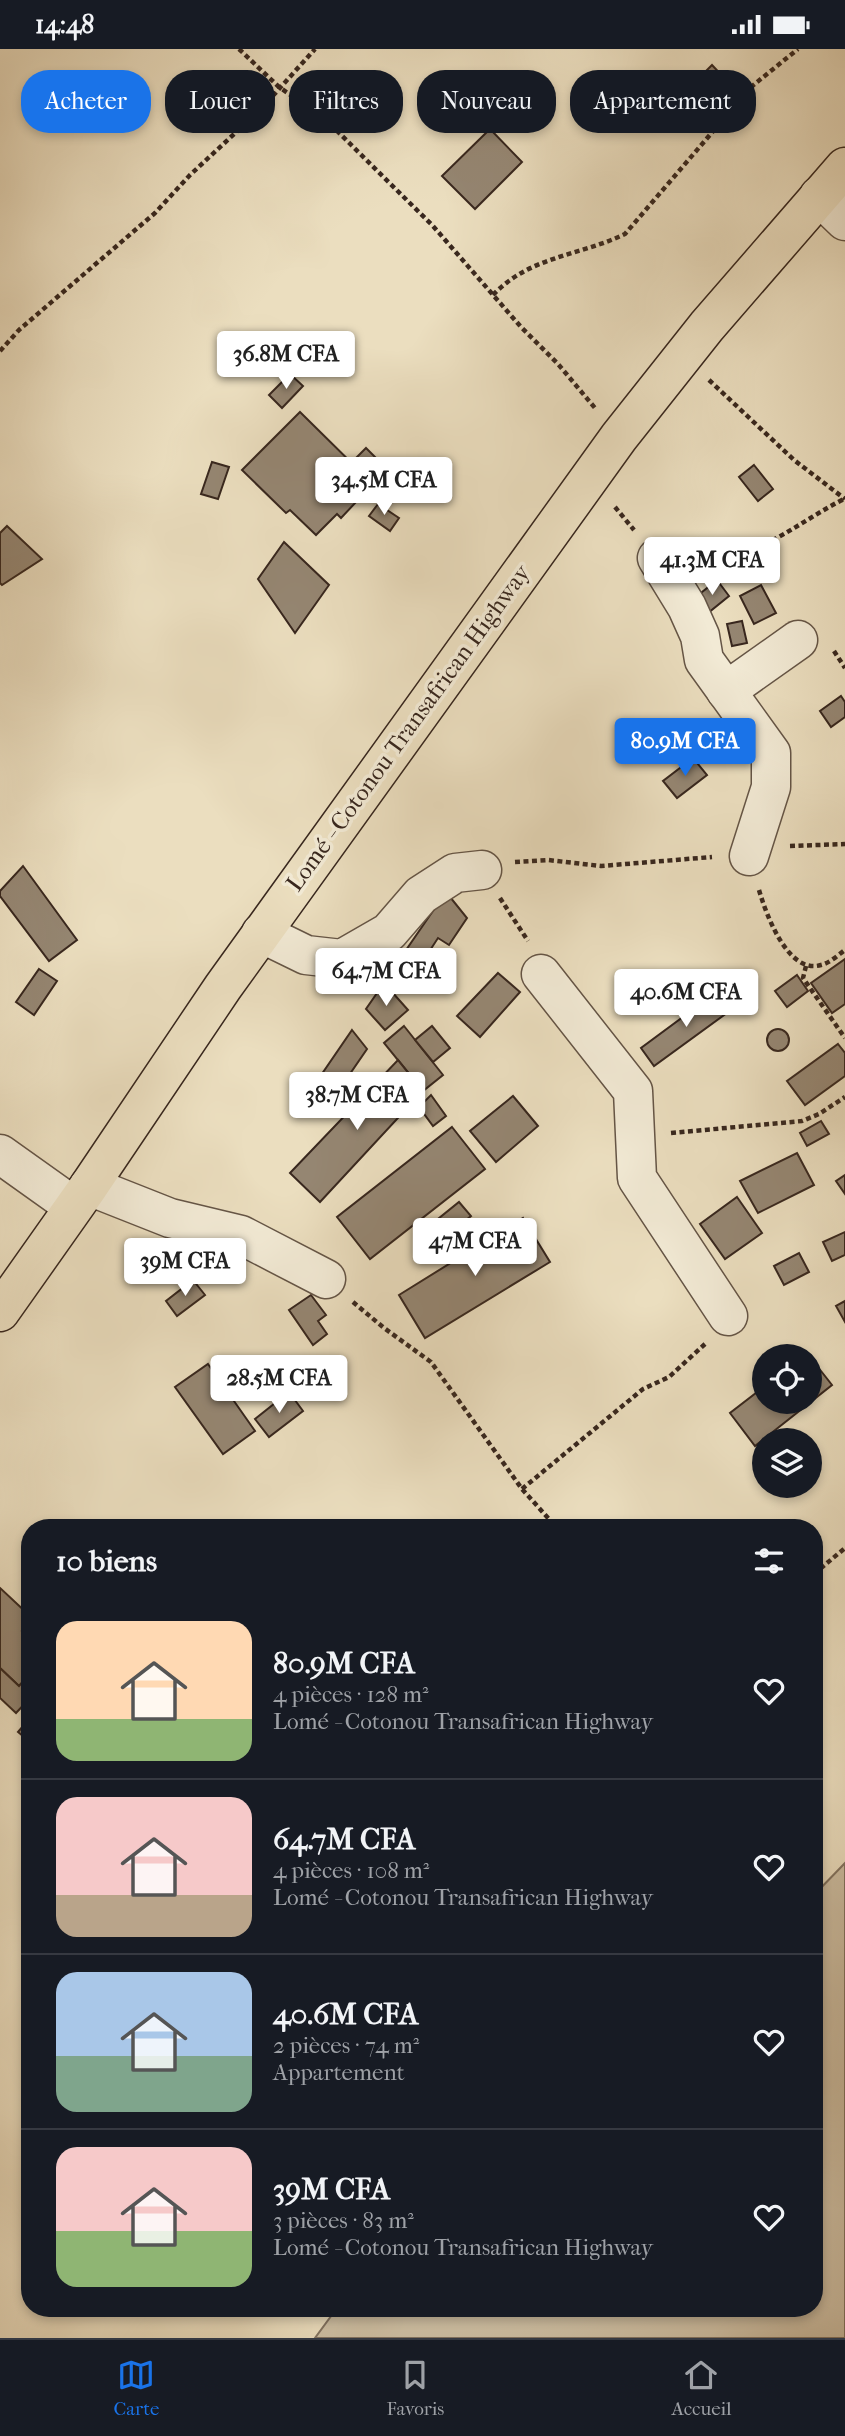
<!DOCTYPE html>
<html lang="fr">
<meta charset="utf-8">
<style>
body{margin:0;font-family:"IM FELL French Canon",serif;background:#20242c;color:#f1f3f6;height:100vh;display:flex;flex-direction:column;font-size:26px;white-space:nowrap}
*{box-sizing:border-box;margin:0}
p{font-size:23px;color:#9ea1a6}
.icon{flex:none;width:38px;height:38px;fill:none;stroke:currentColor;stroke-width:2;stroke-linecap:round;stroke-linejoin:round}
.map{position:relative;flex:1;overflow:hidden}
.sheet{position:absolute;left:21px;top:1470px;width:802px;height:798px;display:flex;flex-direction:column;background:#171b24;border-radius:28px;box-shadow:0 4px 10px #0003}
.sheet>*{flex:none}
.hud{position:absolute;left:21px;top:21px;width:803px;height:63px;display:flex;gap:14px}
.buttons{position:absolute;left:752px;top:1295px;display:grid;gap:14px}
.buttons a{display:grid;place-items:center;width:70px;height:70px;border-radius:50%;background:#171b24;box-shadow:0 4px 10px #0003;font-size:35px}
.price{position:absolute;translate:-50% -60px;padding:0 16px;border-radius:7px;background:#fff;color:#222;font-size:23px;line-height:46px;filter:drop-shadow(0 2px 4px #0008)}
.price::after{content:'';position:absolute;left:50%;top:42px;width:21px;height:16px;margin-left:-10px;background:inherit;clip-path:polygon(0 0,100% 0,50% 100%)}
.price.on{background:#1a73e8;color:#fff}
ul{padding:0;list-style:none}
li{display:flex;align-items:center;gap:21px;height:175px;padding:0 35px}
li+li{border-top:2px solid #363941}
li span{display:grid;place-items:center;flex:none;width:196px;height:140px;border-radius:21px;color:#555}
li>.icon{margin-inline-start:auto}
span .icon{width:84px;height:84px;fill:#fffc;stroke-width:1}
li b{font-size:30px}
h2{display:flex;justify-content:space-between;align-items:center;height:84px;padding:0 35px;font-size:30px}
.chip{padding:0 24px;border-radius:28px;background:#171b24;box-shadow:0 4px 10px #0003;font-size:24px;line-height:63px}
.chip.on{background:#1a73e8;color:#fff}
.status{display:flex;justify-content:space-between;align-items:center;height:49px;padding:0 35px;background:#171b24;direction:ltr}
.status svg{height:19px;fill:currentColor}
.tabs{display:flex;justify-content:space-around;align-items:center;height:98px;border-top:2px solid #363941;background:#171b24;font-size:19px;color:#9ea1a6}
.tabs a{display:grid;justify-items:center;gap:4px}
.tabs .on{color:#1a73e8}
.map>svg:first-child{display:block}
.green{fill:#cdbfa4;stroke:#827361;stroke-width:2}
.building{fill:#958672;stroke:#38271e;stroke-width:2}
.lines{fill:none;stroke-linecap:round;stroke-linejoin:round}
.minor-casing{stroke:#655546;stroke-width:41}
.highway-casing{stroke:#38271e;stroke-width:41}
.path{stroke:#38271e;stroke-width:4.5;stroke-dasharray:5 3.5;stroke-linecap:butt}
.minor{stroke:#f2ead5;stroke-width:38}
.highway{stroke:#ebdebf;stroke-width:38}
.labels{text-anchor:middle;stroke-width:7;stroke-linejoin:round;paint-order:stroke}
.street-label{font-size:24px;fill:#38271e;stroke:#f2ead5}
</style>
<div class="status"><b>14:48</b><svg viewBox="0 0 49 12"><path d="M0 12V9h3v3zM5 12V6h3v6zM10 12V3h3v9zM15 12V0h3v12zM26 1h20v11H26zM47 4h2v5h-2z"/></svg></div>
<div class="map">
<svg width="845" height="2289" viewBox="0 0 845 2289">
<rect width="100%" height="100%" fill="#ebdebf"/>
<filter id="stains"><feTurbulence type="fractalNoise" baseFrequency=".00286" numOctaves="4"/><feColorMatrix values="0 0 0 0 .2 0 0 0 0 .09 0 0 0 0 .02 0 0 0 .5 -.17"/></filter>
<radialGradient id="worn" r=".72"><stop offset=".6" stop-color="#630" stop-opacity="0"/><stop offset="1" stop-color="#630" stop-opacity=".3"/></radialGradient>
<polygon class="green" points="845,1814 845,2289 315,2289 337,2259 814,2259 814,1846"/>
<g class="building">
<polygon points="712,16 726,31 704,51 691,37"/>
<polygon points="490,80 522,113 475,160 442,127"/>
<polygon points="290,325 303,337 282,359 269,346"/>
<polygon points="300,363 373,435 341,469 337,465 316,486 290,461 286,464 242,421"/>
<polygon points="366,399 405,438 392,453 352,413"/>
<polygon points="212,413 229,418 218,450 201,445"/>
<polygon points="754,416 773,440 758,452 739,428"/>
<polygon points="378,455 399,469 390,482 369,467"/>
<polygon points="7,477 42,510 2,536 0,534 0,484"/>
<polygon points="284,493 329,536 295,584 258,530"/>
<polygon points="717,531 729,547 708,564 696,548"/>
<polygon points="761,536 776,564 754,575 740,547"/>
<polygon points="742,572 747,594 732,597 727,575"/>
<polygon points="841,647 845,653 845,668 831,678 820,662"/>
<polygon points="693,709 707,726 677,749 663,732"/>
<polygon points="23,817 77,891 49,912 0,847 0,842"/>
<polygon points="446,843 467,869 449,896 438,889 421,915 404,904"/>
<polygon points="845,910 845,955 832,964 811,934"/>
<polygon points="39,920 57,932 34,966 16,953"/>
<polygon points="498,924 520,943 480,988 457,967"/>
<polygon points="797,926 808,942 787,958 775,942"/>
<polygon points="384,934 408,961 385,981 366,960"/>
<polygon points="718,942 731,961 654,1017 641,999"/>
<polygon points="404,977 443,1026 423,1042 384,994"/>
<polygon points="432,977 450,999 433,1013 415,991"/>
<circle cx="778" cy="991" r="11"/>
<polygon points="352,981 367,1000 334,1048 315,1035"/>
<polygon points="838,995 845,1004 845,1027 805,1056 787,1032"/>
<polygon points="398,1011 423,1042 320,1153 290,1124"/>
<polygon points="431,1046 446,1067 433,1077 419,1058"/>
<polygon points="513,1047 538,1077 496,1113 470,1082"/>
<polygon points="821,1072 829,1085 807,1097 800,1084"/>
<polygon points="452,1078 485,1120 370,1210 337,1168"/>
<polygon points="797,1104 814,1136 758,1164 740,1132"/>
<polygon points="845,1126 845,1145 836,1132"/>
<polygon points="737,1148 762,1184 725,1210 700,1175"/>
<polygon points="459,1153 471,1167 450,1184 438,1170"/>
<polygon points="523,1169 550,1213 425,1289 399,1246"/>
<polygon points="845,1183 845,1206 832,1212 823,1193"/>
<polygon points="799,1204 809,1223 784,1236 774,1217"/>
<polygon points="193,1231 205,1246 177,1267 166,1252"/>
<polygon points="311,1246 326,1266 318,1272 327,1285 313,1296 289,1261"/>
<polygon points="845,1252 845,1273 836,1257"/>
<polygon points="810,1308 832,1336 755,1397 730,1364 765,1337 765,1353 810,1353"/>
<polygon points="208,1315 255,1382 223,1405 175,1338"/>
<polygon points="289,1343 303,1362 269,1388 255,1370"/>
<polygon points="0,1539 30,1567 30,1574 22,1582 30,1589 30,1625 19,1637 0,1619"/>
<polygon points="0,1619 19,1637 30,1625 30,1649 16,1664 0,1649"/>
<polygon points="30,1669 30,1693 18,1683"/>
</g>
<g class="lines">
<defs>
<g id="minor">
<polyline points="819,147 845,172"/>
<polyline points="657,509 687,558 700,587 704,611 771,704 771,738 749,807"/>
<polyline points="726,642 798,591"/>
<polyline points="261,884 306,906 342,910 389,883 421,846 455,824 482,821"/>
<polyline points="541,925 633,1042 637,1129 728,1267"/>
<polyline points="0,1105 73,1157"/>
<polyline points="89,1137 170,1169 241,1186 326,1230"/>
</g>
<polyline id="highway" points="0,1263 89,1137 223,938 619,388 707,277 845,118"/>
</defs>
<use href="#minor" class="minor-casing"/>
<use href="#highway" class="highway-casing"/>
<g class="path">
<polyline points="239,0 279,38 324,69 433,177 521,278 558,315 595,359"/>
<path d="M493,246C530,207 579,207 625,185L751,38L798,0"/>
<polyline points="0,302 19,281 155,164 190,126 261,60 315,0"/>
<polyline points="709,331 794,411 845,450"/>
<polyline points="615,458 634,481"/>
<path d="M757,499C788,485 814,465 844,450"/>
<polyline points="834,602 845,619"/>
<polyline points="790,797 845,795"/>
<polyline points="515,813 548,811 601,817 712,808"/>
<path d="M759,841C766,865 788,926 821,916C830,914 838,906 845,901"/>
<polyline points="500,849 528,892"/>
<polyline points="806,917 803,929 845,989"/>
<polyline points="671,1084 802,1072 819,1065 845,1048"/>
<polyline points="353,1253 384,1279 431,1313 522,1440 557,1479"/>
<polyline points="522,1440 643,1340 669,1328 705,1295"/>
<polyline points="682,1479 685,1476"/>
<polyline points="814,1525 845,1499"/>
</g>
<use href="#minor" class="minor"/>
<use href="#highway" class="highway"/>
</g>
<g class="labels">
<g class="street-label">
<text transform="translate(408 679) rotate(-54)" y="8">Lomé - Cotonou Transafrican Highway</text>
</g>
</g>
<rect width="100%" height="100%" filter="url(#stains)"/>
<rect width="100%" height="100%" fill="url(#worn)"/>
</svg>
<div class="buttons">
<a><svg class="icon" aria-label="locate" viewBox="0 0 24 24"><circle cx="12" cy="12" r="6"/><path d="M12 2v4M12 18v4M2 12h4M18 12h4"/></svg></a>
<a><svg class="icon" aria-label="layers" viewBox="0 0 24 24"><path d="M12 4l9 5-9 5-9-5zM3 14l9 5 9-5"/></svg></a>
</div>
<b class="price" style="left:286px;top:342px">36.8M CFA</b>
<b class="price" style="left:384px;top:468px">34.5M CFA</b>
<b class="price" style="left:712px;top:548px">41.3M CFA</b>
<b class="price on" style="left:685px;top:729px">80.9M CFA</b>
<b class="price" style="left:386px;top:959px">64.7M CFA</b>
<b class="price" style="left:686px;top:980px">40.6M CFA</b>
<b class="price" style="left:357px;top:1083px">38.7M CFA</b>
<b class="price" style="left:475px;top:1229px">47M CFA</b>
<b class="price" style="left:185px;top:1249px">39M CFA</b>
<b class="price" style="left:279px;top:1366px">28.5M CFA</b>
<div class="hud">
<a class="chip on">Acheter</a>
<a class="chip">Louer</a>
<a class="chip">Filtres</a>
<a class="chip">Nouveau</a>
<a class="chip">Appartement</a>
</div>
<section class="sheet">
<h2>10 biens<svg class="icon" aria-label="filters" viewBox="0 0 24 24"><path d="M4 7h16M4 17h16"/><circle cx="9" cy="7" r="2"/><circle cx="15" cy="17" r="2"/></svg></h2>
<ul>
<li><span style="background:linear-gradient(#ffd9b3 70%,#8fb573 0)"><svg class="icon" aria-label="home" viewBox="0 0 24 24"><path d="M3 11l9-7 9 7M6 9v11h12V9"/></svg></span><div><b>80.9M CFA</b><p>4 pièces · 128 m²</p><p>Lomé - Cotonou Transafrican Highway</p></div><svg class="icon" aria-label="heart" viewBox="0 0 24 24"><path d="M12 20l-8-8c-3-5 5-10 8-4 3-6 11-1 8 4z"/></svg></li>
<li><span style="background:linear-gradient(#f6c9c9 70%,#b9a48a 0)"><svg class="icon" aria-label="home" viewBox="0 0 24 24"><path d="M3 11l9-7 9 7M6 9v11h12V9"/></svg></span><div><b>64.7M CFA</b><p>4 pièces · 108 m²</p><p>Lomé - Cotonou Transafrican Highway</p></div><svg class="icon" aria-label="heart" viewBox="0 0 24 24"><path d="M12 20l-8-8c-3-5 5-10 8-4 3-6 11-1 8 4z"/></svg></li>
<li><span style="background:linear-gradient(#a9c7e8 60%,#7fa58c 0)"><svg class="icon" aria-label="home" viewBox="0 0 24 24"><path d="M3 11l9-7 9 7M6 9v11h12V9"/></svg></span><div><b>40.6M CFA</b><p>2 pièces · 74 m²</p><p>Appartement</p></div><svg class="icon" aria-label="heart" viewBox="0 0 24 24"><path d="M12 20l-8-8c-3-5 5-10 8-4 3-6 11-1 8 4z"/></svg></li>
<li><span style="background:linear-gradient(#f6c9c9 60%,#8fb573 0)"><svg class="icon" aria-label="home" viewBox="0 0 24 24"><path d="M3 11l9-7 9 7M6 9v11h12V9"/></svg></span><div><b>39M CFA</b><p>3 pièces · 83 m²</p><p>Lomé - Cotonou Transafrican Highway</p></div><svg class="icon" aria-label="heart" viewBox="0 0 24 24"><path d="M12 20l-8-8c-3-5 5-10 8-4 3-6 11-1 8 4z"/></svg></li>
</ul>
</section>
</div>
<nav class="tabs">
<a class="on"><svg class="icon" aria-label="map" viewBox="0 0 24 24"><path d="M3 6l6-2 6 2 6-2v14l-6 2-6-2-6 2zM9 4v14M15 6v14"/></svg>Carte</a>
<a><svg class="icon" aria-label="saved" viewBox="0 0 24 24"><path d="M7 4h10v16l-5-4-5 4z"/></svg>Favoris</a>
<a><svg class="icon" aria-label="home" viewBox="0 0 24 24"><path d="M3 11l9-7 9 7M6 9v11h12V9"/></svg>Accueil</a>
</nav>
